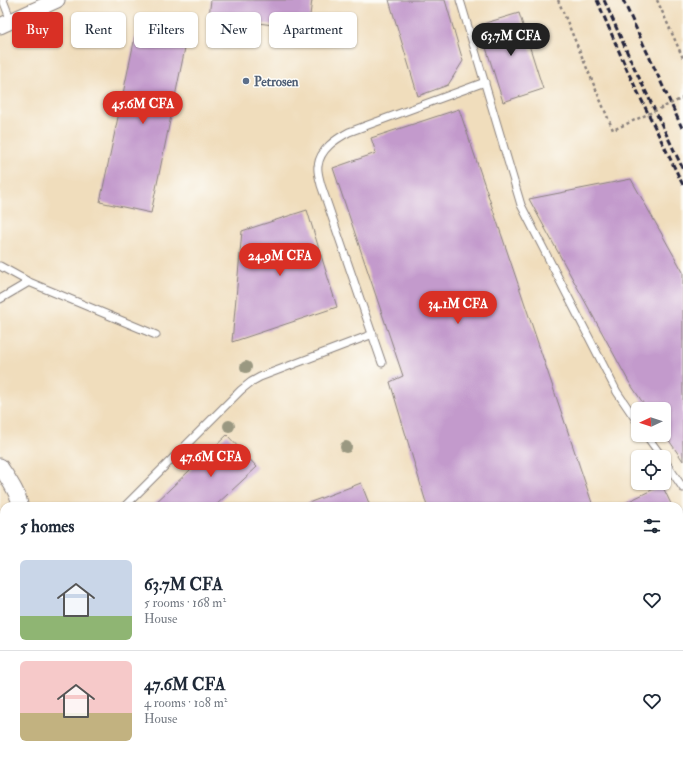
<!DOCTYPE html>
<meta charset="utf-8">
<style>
body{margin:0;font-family:"IM FELL Double Pica",serif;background:#f6f6f7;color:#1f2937;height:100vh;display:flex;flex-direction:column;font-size:15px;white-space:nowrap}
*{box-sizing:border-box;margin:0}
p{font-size:13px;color:#747a83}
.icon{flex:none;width:22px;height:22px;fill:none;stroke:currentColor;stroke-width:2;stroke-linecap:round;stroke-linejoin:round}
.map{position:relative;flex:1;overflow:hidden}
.sheet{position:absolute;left:0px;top:502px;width:683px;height:256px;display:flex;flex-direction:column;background:#fff;border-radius:12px 12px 0 0;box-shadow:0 1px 3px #0004}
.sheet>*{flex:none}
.top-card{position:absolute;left:12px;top:12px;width:400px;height:36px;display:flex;gap:8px}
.needle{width:26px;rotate:266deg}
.fabs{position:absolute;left:631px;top:402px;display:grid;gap:8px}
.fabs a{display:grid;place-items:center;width:40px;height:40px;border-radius:6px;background:#fff;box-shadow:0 1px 3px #0004;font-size:20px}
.price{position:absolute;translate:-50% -34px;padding:0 9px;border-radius:14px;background:#d93025;color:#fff;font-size:13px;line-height:26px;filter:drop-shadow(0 1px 2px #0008)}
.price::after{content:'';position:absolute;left:50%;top:24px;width:12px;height:9px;margin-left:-6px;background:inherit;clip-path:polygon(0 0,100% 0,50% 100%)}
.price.selected{background:#222;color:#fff}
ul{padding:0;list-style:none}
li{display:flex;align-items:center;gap:12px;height:100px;padding:0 20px}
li+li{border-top:1px solid #e0e1e3}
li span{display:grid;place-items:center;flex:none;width:112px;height:80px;border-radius:6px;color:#555}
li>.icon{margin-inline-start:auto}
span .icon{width:48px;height:48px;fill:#fffc;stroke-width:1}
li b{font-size:17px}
h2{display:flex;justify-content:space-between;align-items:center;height:48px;padding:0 20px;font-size:17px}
.chip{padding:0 14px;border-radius:6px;background:#fff;box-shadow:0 1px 3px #0004;font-size:14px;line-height:36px}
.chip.selected{background:#d93025;color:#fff}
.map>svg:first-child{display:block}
.green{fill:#afd078;stroke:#68795a}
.building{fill:#c39acc}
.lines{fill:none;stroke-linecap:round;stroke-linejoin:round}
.service-casing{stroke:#89807c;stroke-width:9}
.minor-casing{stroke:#89807c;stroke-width:17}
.path{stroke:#89807c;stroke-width:2.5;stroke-dasharray:3 3;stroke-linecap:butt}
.service{stroke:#fff;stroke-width:7}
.minor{stroke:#fff;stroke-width:15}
.rail{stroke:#22223b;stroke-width:3;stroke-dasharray:6 3;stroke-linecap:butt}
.path-bridge{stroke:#89807c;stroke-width:2.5;stroke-dasharray:3 3;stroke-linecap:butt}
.tree{fill:#9a9881}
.service-dot{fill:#5c6f8a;stroke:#fdfcf7;stroke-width:1.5}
.labels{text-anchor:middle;stroke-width:3;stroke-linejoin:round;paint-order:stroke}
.service-label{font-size:13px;font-weight:bold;fill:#4e5e75;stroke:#fdfcf7;text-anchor:start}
</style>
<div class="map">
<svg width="683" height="758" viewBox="0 0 683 758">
<rect width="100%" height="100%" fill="#fdfcf7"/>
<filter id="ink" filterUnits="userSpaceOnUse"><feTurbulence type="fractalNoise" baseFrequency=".025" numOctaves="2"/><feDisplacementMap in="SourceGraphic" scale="8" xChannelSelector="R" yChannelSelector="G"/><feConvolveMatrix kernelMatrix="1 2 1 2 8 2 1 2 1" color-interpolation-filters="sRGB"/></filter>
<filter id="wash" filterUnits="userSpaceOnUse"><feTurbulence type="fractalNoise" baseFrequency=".012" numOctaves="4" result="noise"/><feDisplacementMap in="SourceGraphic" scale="16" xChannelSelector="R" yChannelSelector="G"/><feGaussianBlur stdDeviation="0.9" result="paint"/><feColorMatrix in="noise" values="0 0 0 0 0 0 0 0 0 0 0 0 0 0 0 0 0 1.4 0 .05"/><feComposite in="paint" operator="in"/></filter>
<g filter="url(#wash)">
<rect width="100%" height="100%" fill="#f0ddbc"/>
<polygon class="green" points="65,754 360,754 359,758 65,758"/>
<g id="blocks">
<g class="building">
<polygon points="211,0 312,0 308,30 209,16"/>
<polygon points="389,0 445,0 463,61 448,85 418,96"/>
<polygon points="519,13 543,89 503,102 479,25"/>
<polygon points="135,37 185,48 151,213 100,202"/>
<polygon points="459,109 593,506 427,506 390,382 403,376 333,168 376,153 371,138"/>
<polygon points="631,179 683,272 683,461 664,433 664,409 647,409 629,382 529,199"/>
<polygon points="307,210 337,307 232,342 242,231"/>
<polygon points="227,435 257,467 215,506 152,506"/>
<polygon points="361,483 370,506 304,506 303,505"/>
<polygon points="662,485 672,506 619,506"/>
</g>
</g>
</g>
<g filter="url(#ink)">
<use href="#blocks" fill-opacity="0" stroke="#89807c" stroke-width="1"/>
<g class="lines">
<defs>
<g id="service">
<polyline points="3,0 11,21"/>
<polyline points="460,0 521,205 617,392 638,423"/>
<polyline points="0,266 29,282 156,335"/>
<polyline points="0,299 29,282"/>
<path d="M382,363L321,185C320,180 317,172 318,166C320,149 336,139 349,132L485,82"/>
<polyline points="646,435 662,457"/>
<polyline points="664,460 683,488"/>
<polyline points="125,506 241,390 251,382 260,377 373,334"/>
</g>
<g id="minor">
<polyline points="0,26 57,0"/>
<path d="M0,466C6,476 20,495 20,506"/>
<polyline points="0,529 4,527"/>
<polyline points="369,758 370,754"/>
</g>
</defs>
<use href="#service" class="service-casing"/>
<use href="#minor" class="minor-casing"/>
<polyline class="path" points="657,0 683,58"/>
<use href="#service" class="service"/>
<use href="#minor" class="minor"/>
<g class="rail">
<polyline points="597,0 627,70 683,185"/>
<polyline points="604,0 632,63 683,169"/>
<polyline points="623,0 683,130"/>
</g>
<polyline class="path-bridge" points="558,0 613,130 683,98"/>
</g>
<g class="tree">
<circle cx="246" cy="367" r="6"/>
<circle cx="229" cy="426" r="6"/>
<circle cx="346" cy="447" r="6"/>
</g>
</g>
<circle class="service-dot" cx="246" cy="81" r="4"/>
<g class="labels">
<g class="service-label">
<text x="254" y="86">Petrosen</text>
</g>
</g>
</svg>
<div class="fabs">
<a><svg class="needle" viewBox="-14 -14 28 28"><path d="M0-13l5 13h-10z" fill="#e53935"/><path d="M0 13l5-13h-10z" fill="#747a83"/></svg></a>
<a><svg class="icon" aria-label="locate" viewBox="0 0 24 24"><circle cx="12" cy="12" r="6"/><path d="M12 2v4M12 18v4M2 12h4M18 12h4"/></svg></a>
</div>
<b class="price selected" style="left:511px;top:57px">63.7M CFA</b>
<b class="price" style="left:143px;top:125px">45.6M CFA</b>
<b class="price" style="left:280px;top:277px">24.9M CFA</b>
<b class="price" style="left:458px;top:325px">34.1M CFA</b>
<b class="price" style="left:211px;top:478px">47.6M CFA</b>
<div class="top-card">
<a class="chip selected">Buy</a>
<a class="chip">Rent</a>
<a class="chip">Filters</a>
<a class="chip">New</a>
<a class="chip">Apartment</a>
</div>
<section class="sheet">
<h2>5 homes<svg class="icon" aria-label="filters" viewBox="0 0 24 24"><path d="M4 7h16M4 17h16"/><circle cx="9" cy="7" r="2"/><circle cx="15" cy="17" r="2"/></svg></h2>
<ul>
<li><span style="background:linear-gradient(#c9d6e8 70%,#8fb573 0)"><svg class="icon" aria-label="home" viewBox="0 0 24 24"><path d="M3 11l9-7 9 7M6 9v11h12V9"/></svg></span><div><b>63.7M CFA</b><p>5 rooms · 168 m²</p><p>House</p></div><svg class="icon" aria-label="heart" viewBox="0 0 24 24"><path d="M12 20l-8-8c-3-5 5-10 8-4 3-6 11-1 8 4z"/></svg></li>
<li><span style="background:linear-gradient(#f6c9c9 65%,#c2b280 0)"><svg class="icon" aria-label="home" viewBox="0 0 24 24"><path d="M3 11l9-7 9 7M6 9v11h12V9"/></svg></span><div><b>47.6M CFA</b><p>4 rooms · 108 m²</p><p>House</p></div><svg class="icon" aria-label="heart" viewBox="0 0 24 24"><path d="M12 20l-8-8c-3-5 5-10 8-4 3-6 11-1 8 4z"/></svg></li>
</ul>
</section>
</div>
